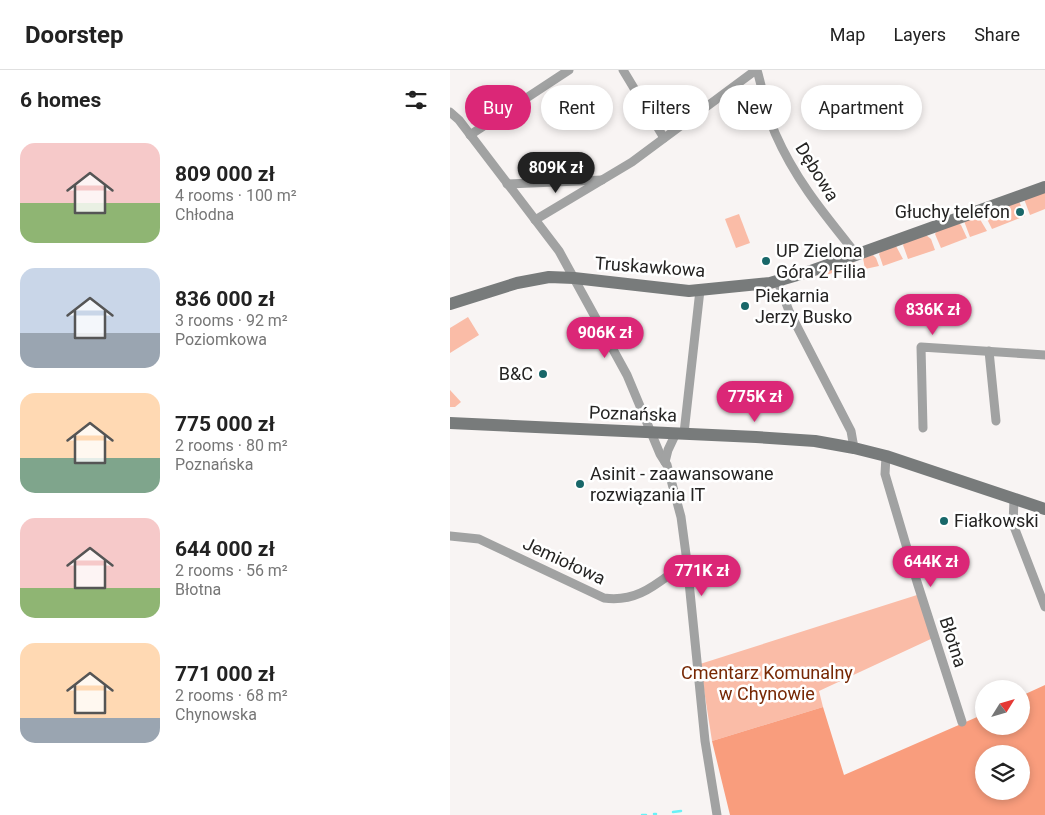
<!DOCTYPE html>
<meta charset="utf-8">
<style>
body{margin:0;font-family:Roboto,sans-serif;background:#f6f6f6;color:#222;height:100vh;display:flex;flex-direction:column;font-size:19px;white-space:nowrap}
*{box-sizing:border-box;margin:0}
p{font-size:16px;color:#767676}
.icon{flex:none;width:28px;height:28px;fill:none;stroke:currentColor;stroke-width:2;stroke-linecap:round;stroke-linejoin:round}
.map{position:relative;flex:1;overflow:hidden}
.details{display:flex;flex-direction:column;background:#fff;width:450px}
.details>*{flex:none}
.top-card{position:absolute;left:15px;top:15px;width:475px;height:45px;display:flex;gap:10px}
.needle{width:32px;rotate:53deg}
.buttons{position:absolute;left:525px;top:610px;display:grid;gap:10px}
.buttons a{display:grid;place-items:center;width:55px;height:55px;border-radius:50%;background:#fff;box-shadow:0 2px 8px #0003;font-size:25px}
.price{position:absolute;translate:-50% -42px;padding:0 11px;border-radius:18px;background:#db2777;color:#fff;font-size:16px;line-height:32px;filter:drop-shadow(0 1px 2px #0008)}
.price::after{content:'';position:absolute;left:50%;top:30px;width:15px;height:11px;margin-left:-8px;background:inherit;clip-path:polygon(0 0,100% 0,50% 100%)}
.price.selected{background:#222;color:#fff}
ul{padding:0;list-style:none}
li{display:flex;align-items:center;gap:15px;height:125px;padding:0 20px}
li span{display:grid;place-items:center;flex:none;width:140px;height:100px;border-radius:15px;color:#555}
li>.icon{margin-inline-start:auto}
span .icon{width:60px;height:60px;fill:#fffc;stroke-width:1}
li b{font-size:21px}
h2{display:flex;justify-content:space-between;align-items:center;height:60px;padding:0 20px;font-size:21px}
.chip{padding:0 18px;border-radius:22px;background:#fff;box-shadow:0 2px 8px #0003;font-size:18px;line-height:45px}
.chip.selected{background:#db2777;color:#fff}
header{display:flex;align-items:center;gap:30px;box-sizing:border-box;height:70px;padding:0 25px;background:#fff;border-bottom:1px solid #e0e0e0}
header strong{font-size:24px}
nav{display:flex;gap:28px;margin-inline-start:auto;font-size:18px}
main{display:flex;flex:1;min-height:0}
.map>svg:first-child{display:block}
.green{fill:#fabca7}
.forest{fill:#f99d7d;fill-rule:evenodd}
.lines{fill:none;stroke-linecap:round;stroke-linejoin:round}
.stream{stroke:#69f2f7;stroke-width:2.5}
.street{stroke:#a1a2a2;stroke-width:9}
.secondary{stroke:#787b7b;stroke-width:12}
.poi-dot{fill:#186769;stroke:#fff;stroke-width:2}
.labels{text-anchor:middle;stroke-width:5;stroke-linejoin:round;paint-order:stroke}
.street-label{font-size:18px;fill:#252423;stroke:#fff}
.poi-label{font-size:18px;fill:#252423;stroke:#fff;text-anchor:start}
.park-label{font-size:18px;fill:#772804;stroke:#fff}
</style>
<header>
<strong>Doorstep</strong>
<nav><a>Map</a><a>Layers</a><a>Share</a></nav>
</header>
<main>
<section class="details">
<h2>6 homes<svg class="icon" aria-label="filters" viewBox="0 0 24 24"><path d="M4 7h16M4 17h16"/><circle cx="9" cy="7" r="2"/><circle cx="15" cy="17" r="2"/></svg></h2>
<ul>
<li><span style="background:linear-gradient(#f6c9c9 60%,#8fb573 0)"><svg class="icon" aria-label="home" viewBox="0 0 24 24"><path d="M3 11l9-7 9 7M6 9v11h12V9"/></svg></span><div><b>809 000 zł</b><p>4 rooms · 100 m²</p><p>Chłodna</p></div></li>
<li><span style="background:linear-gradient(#c9d6e8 65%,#9aa5b1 0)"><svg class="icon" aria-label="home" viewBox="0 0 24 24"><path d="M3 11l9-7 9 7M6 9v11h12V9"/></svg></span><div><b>836 000 zł</b><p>3 rooms · 92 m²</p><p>Poziomkowa</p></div></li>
<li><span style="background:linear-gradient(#ffd9b3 65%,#7fa58c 0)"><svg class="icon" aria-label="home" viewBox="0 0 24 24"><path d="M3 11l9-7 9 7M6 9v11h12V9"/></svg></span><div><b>775 000 zł</b><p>2 rooms · 80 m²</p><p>Poznańska</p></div></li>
<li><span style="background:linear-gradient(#f6c9c9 70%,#8fb573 0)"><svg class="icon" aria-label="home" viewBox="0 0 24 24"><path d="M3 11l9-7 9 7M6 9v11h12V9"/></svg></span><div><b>644 000 zł</b><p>2 rooms · 56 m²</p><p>Błotna</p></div></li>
<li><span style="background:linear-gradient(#ffd9b3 75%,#9aa5b1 0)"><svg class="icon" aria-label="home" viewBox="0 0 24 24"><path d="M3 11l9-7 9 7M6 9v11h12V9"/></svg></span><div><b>771 000 zł</b><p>2 rooms · 68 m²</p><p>Chynowska</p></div></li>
</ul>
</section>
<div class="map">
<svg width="595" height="745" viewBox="0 0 595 745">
<rect width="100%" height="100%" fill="#f8f4f3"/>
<g class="green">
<polygon points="595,122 595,139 580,145 574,129"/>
<polygon points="569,131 575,146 542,159 536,147 536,143"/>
<polygon points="289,144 300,173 286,178 275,149"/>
<polygon points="528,146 537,161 520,167 514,151"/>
<polygon points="508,153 511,155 517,168 491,178 485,164 487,161"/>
<polygon points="476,165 481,169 485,180 458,189 453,175 455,172"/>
<polygon points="446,176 453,189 433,196 429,184 431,181"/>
<polygon points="423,185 426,188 429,196 415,199 413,188"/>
<polygon points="404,191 405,195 368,208 367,204"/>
<polygon points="18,247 29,265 0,283 0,258"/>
<polygon points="0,320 11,332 5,337 0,337"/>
<polygon points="467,525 483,568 369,621 373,637 262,671 250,594"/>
</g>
<path class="forest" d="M595,615V745H280L262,671L373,637L394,705L534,644V656H571V626ZM534,684H571V721H534Z"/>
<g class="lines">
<g class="stream">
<polyline points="223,742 231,741"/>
<polyline points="204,744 206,744"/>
<polyline points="192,745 196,745"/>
</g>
<g class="street">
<polyline points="173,0 214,68"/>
<path d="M307,0C313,21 317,44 325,63C346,111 375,145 407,185"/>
<polyline points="0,42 9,50 109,181 177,305 210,384 217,395 231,447 237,492 255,671 267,745"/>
<polyline points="20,65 119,0"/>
<polyline points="57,114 152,110"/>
<polyline points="85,150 182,92 306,0"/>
<polyline points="328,212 339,241 401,361 404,378"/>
<polyline points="539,281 546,351"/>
<polyline points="473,358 471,277 595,285"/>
<polyline points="234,363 250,220"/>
<polyline points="436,386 435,404 467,512 512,652"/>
<polyline points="215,392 218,380 226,363"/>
<polyline points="564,430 563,454 595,537"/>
<path d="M0,466L29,469L154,528C190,533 209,511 237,492"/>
</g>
<g class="secondary">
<polyline points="0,234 67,213 99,207 124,208 239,221 320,213 361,201 595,117"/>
<polyline points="0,353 306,367 365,371 404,378 436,386 595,439"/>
</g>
</g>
<g class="poi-dot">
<circle cx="570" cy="142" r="5"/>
<circle cx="316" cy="191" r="5"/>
<circle cx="295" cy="236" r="5"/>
<circle cx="93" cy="304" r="5"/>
<circle cx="130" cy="414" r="5"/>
<circle cx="494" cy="451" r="5"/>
</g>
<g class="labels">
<g class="street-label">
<text transform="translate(367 102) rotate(58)" y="6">Dębowa</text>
<text transform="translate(200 197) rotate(4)" y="6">Truskawkowa</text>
<text transform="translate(183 344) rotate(2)" y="6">Poznańska</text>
<text transform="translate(114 491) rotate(25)" y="6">Jemiołowa</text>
<text transform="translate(503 572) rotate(72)" y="6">Błotna</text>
</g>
<g class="poi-label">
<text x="560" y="148" text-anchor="end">Głuchy telefon</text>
<text x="326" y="187">UP Zielona<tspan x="326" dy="21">Góra 2 Filia</tspan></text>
<text x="305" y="232">Piekarnia<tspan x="305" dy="21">Jerzy Busko</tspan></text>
<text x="83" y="310" text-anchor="end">B&amp;C</text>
<text x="140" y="410">Asinit - zaawansowane<tspan x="140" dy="21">rozwiązania IT</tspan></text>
<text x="504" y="457">Fiałkowski</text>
</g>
<g class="park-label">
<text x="317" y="609">Cmentarz Komunalny<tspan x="317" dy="21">w Chynowie</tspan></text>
</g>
</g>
</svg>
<div class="buttons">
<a><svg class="needle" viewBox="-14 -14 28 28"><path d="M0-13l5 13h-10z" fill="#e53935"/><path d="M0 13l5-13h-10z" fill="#767676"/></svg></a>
<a><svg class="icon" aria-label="layers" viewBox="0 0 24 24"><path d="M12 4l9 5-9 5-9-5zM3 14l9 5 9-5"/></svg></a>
</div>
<b class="price selected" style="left:106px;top:124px">809K zł</b>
<b class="price" style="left:483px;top:266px">836K zł</b>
<b class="price" style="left:155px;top:289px">906K zł</b>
<b class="price" style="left:305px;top:353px">775K zł</b>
<b class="price" style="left:481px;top:518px">644K zł</b>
<b class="price" style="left:252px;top:527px">771K zł</b>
<div class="top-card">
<a class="chip selected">Buy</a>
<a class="chip">Rent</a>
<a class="chip">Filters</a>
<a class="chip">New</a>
<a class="chip">Apartment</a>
</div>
</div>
</main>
